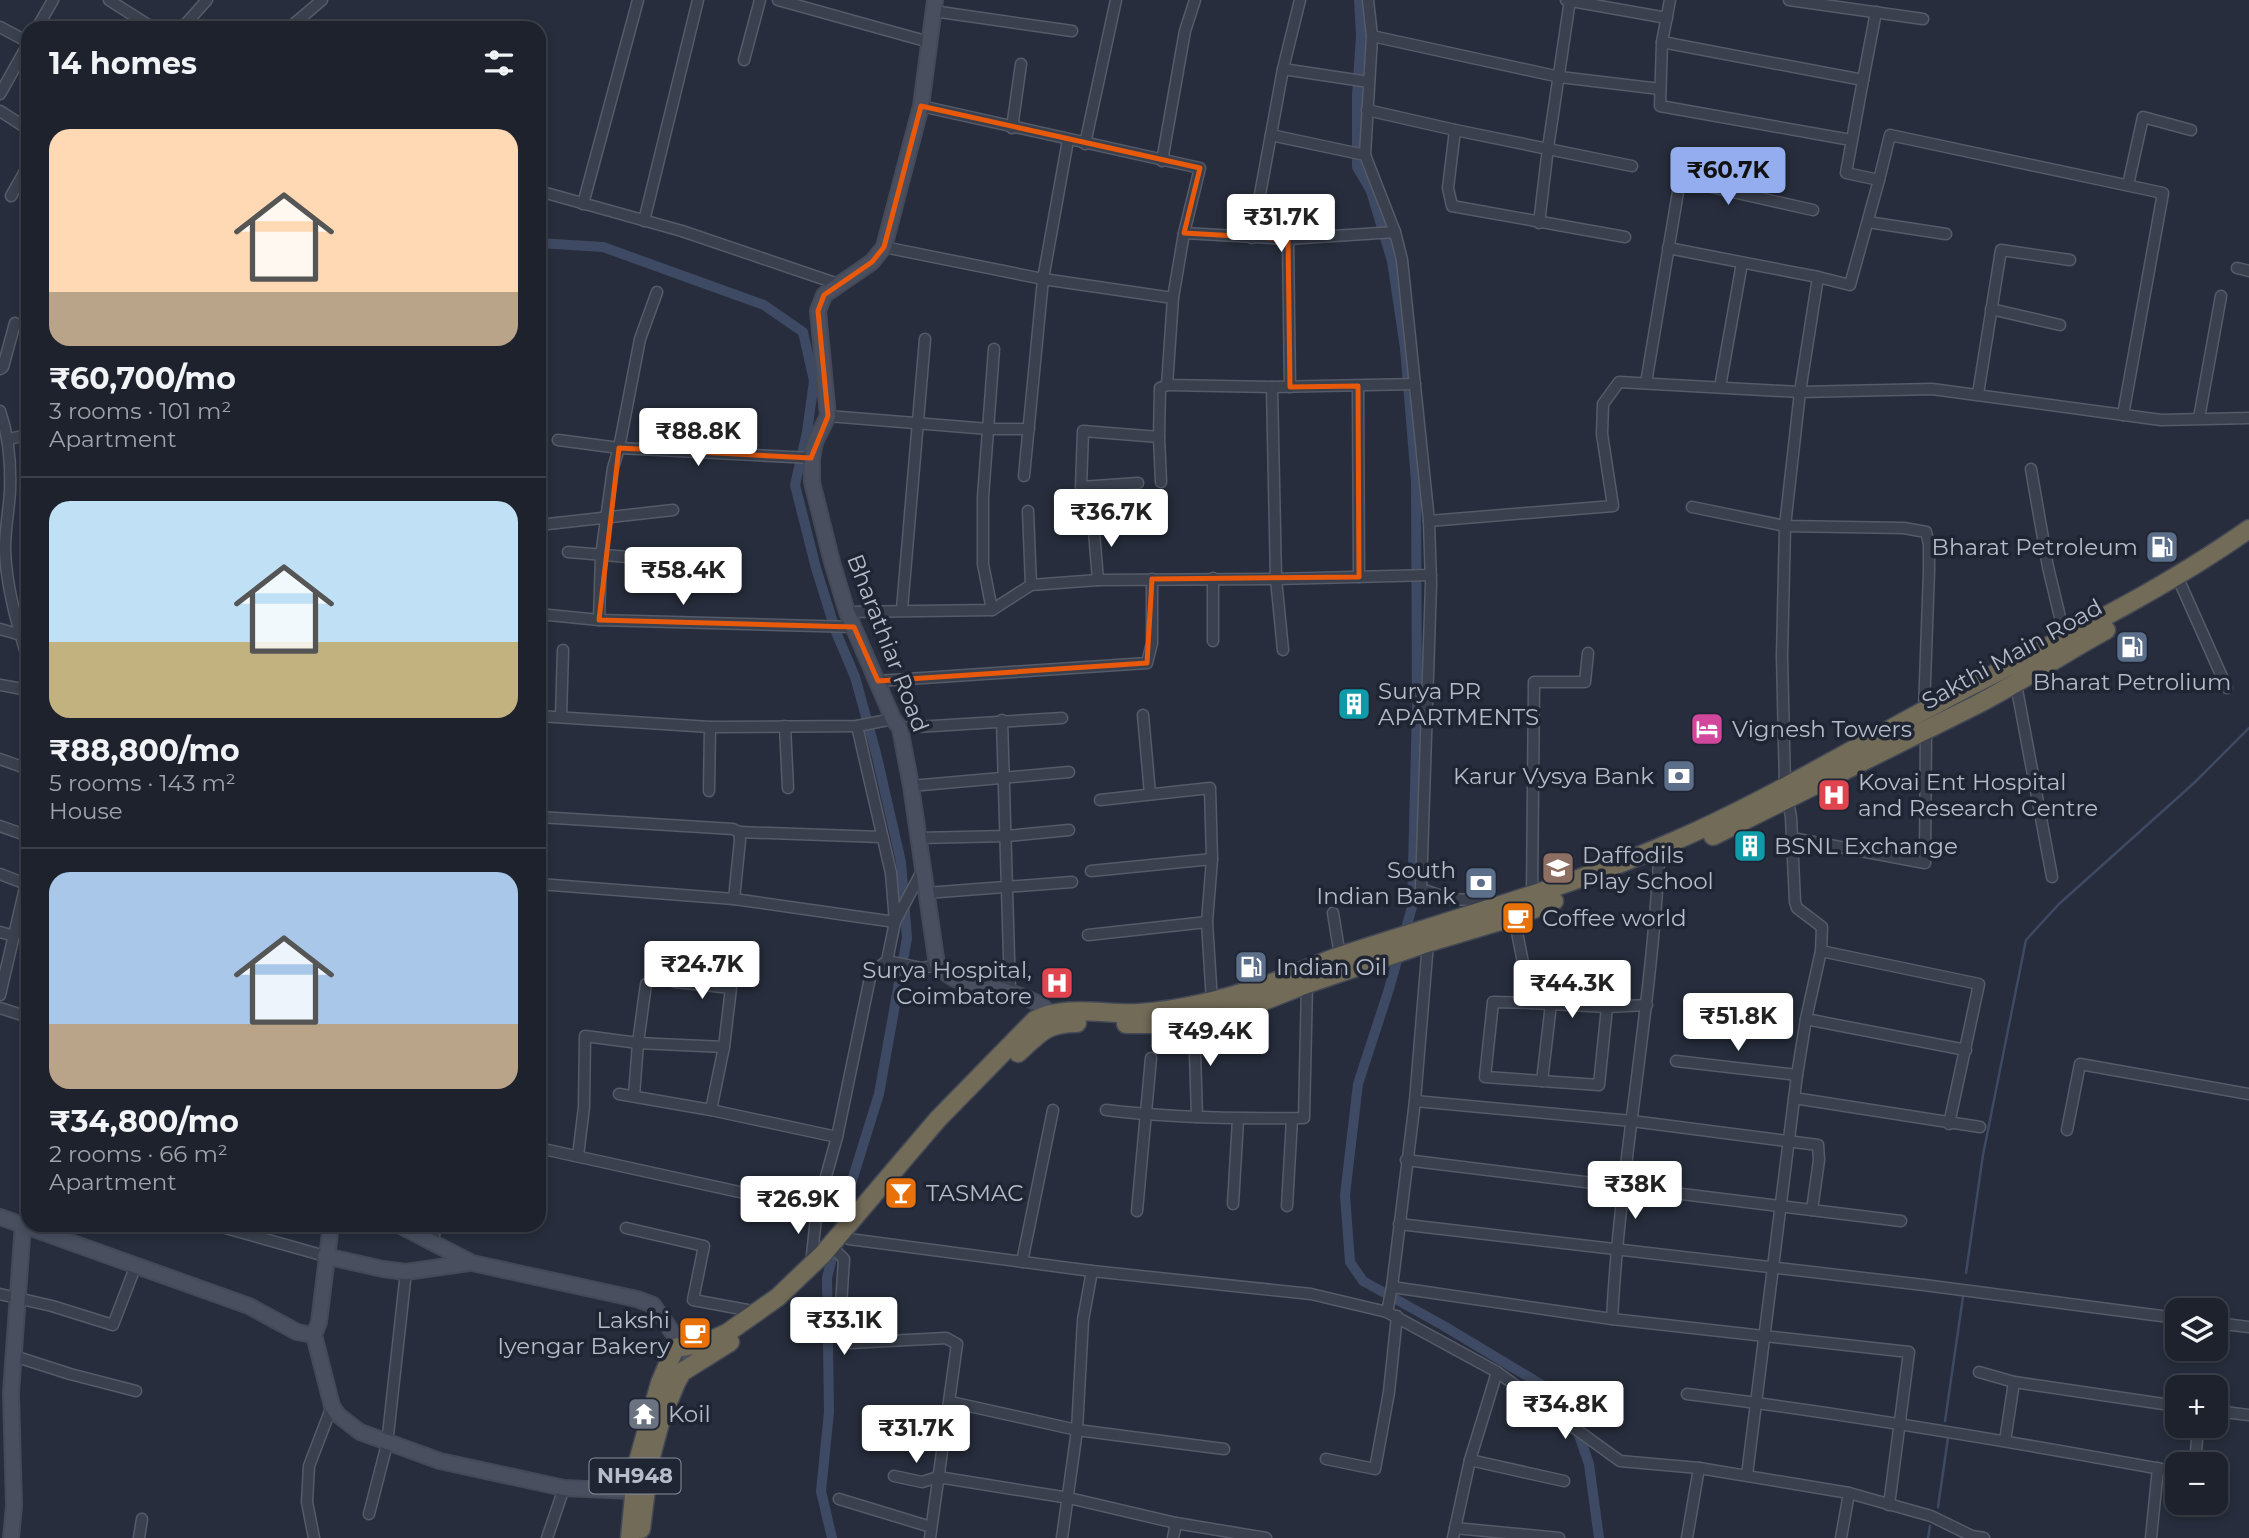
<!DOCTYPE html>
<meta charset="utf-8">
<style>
body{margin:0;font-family:Montserrat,sans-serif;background:#252a35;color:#f1f3f6;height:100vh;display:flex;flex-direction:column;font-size:26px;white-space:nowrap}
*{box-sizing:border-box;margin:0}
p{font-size:23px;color:#a0a4aa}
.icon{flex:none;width:38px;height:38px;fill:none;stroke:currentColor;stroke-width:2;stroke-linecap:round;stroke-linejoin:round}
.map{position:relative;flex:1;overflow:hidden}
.panel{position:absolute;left:21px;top:21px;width:525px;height:1211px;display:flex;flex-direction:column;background:#1d222d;border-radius:21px;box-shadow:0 4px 10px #0003,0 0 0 2px #3b3f49}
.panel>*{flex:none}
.fabs{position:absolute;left:2165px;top:1298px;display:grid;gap:14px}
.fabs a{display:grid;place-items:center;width:63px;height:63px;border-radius:14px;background:#1d222d;box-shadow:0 4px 10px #0003,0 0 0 2px #3b3f49;font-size:35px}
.price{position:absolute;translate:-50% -60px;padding:0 16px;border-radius:7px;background:#fff;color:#222;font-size:23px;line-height:46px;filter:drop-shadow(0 2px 4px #0008)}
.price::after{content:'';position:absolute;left:50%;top:42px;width:21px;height:16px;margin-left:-10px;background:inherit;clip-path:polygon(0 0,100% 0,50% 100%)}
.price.selected{background:#94adee;color:#111}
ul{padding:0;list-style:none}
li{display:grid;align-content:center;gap:14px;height:371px;padding:0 28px}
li+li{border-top:2px solid #3b3f49}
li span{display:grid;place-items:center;height:217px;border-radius:21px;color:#555}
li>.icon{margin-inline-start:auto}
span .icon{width:126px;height:126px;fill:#fffc;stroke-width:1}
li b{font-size:30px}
h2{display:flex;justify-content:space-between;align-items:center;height:84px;padding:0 28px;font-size:30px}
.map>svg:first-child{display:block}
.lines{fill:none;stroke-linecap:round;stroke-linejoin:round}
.stream{stroke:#3e4a63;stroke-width:2.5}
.canal{stroke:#3e4a63;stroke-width:10}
.street-casing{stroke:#555b68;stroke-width:13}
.secondary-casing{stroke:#434956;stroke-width:18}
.highway-casing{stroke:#424855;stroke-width:21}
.street{stroke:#3a404d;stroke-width:10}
.secondary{stroke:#494f5f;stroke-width:14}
.highway{stroke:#726b58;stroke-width:18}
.marked{fill:none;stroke:#e8590c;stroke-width:5;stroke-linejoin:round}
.labels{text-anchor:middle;stroke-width:7;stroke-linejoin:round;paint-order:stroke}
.shield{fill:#1f2532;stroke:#898e9b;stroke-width:2}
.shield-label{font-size:21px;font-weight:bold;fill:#b6bbc8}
.poi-label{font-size:23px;fill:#b6bbc8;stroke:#1f2532;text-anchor:start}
.street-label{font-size:23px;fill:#b6bbc8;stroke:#1f2532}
</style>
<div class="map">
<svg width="2249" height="1538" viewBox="0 0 2249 1538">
<rect width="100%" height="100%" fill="#272d3c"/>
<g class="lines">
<g class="stream">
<polyline points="1966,1273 1983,1155 2026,940 2059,904 2194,783 2249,728"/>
<polyline points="1945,1421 1963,1297"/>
<polyline points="1938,1507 1948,1438"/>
<polyline points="1928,1538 1930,1526"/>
</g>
<g class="canal">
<polyline points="1359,0 1361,35 1357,96 1357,167 1371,191 1392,261 1405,348 1416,481 1417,708 1412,907 1389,989 1358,1084 1345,1195 1350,1262 1363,1281 1444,1326 1567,1400 1589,1464 1599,1538"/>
<polyline points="539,243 603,247 764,305 803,332 814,381 807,432 795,485 816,568 836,632 855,677 876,753 901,862 907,938 879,1094 846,1200 827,1278 829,1412 821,1491 832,1538"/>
</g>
<defs>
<g id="street">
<polyline points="109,0 153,28"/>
<polyline points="778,0 929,42"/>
<polyline points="1368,0 1372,36 1365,155 1395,232 1402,260 1429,521 1431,584 1421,889 1450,899 1473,900 1490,909"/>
<polyline points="1566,0 1667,18"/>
<polyline points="1789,0 1923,19"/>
<polyline points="933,11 1072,31"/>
<polyline points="0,27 28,42"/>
<polyline points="37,28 53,0"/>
<polyline points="182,28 207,0"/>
<polyline points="289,28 322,0"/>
<polyline points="1372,36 1560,77 1660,89"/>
<polyline points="1662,42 1660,106 1851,140"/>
<polyline points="744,60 760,0"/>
<polyline points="1283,69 1369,82"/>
<polyline points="1863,80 1876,12"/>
<polyline points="0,94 28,44"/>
<polyline points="921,106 1200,168 1184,233 1173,298"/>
<polyline points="1367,110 1455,130 1632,166"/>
<polyline points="0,111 28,129"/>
<polyline points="1012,128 1021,64"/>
<polyline points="1455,130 1448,188 1452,206 1625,237"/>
<polyline points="1271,135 1365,155"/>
<polyline points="1085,144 1116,0"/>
<polyline points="1162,161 1185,31 1195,0"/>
<polyline points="1879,180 1890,135 2163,193 2123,415"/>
<polyline points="2128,185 2143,117 2191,130"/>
<polyline points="539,191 682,231 838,284"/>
<polyline points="11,196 28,166"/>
<polyline points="583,204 638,0"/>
<polyline points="644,221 698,0"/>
<polyline points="1868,222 1946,234"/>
<polyline points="1539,223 1548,148 1570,0"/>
<polyline points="1184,233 1288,239 1395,232"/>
<polyline points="1252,238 1283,69 1300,0"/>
<polyline points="1288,239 1290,387"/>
<polyline points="884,247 1043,279 1173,298 1167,385 1272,387 1415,384"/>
<polyline points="1668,248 1818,277"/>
<polyline points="2237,268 2249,271"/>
<polyline points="1991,309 2060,325"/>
<polyline points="0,369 3,367 15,323"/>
<polyline points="1646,383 1680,180 1813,210"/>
<polyline points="1358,386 1359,577"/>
<polyline points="1272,387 1276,579 1283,650"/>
<polyline points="1720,387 1742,263"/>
<polyline points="1978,394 2001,250 2070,260"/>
<path d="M0,411C9,437 11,464 10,491C9,510 5,529 5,549C6,586 17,624 28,660"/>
<polyline points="828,416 989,429 1029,429"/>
<polyline points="2199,418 2221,296"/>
<polyline points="8,439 28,435"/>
<polyline points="558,440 619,448 812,458"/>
<polyline points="2031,469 2048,567 2065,638"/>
<polyline points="1024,476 1043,279 1068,140"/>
<polyline points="1161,482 1159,437 1160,388 1167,385"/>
<polyline points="1138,483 1081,487 1083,431 1159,437"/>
<polyline points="1692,507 1785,526 1904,528 1926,532 1929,544 1929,571 1924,710"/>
<polyline points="1028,511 1031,585"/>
<polyline points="1093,520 1098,580"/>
<polyline points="1429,521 1613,506 1602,434 1603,404 1619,382 1800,392 1818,277 1850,285 1879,180 1846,173 1863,80 1662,42 1670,0"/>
<polyline points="539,525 673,510"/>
<polyline points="568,552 689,562"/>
<polyline points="1213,578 1213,641"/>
<polyline points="2181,585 2227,688"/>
<polyline points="902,609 925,339"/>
<polyline points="992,610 983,564 983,497 994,349"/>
<polyline points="847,612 992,610 1031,585 1098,580 1276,579 1431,575"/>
<polyline points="539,614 599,620 854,627"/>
<polyline points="599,620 601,556 613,468 619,448 640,339 657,292"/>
<polyline points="0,629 21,635"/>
<polyline points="878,681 1147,663 1152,643 1152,579"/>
<polyline points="2016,684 2052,877"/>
<polyline points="0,685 28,690"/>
<polyline points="1143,715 1150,794"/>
<polyline points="539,716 710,727 857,726 893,719"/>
<polyline points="561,717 563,650"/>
<polyline points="1002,720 1010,991"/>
<polyline points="785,726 788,788"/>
<polyline points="857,726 891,873 895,922 887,961"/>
<polyline points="900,728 1062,718"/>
<polyline points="0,759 28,769"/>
<polyline points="911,786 1069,772"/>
<polyline points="709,791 710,727"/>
<polyline points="1100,800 1210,788 1212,859 1207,922 1212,1002"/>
<polyline points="539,817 733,829 739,832 740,840 734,899 895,922 922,871"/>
<polyline points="0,826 28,836"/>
<polyline points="739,832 881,837"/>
<polyline points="918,838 1007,836 1069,830"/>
<polyline points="1792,838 1925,863 1926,730"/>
<polyline points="1091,871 1212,859"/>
<polyline points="0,874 26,884"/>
<polyline points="539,884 734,899"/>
<polyline points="926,893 1072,882"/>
<polyline points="1532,897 1534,682 1585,682 1588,653"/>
<polyline points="1333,913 1340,956"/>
<polyline points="1514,917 1531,1003 1607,1007 1647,1005"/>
<polyline points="0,932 14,936"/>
<polyline points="1088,935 1207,922"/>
<polyline points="1821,951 1979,984 1949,1124"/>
<polyline points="675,982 731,988 724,1047 711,1110"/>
<polyline points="0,995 28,875"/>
<polyline points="1531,1003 1493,1002 1485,1077 1599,1085 1607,1007"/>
<polyline points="0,1008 28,1017"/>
<polyline points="1806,1019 1966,1050"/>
<polyline points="1194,1020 1197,1117"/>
<polyline points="1676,1061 1797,1075"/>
<polyline points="1542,1081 1551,1004"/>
<polyline points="619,1094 711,1110 837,1137"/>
<polyline points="634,1096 638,1043 646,984"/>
<polyline points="1794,1098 1980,1127"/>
<polyline points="1415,1101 1632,1121 1818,1145 1819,1160 1812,1210"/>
<path d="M1106,1110C1172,1118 1238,1119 1304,1118L1307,984"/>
<polyline points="2067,1130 2080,1064 2249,1094"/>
<polyline points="539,1148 817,1209 837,1137 871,973 887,961 922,968 937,965"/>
<polyline points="578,1156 584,1107 585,1036 638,1043 724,1047"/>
<polyline points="1406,1160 1901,1221"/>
<polyline points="1233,1204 1238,1120"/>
<polyline points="1287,1206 1292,1119"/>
<polyline points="1137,1211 1151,1058"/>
<polyline points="1399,1224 1924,1285 2177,1318"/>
<polyline points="215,1225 325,1256"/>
<polyline points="626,1228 704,1246 693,1300 758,1312"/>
<polyline points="849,1239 1092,1271 1311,1294 1387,1312 1497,1372 1620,1461 1699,1468 1849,1493 1931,1516 1972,1536 1984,1538"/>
<polyline points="432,1241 437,1225"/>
<polyline points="837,1252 844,1259 839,1336 843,1341 850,1343 946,1338 957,1344 930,1538"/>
<polyline points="1022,1262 1053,1110"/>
<polyline points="811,1264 817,1209"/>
<polyline points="1392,1287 1612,1319 1909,1352 1889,1505"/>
<polyline points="0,1294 52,1306 113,1325 136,1265"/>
<polyline points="1387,1312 1392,1287 1415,1101 1428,943"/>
<path d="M1612,1319C1620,1165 1651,1013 1659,859"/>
<polyline points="2216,1323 2249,1327"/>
<polyline points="14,1356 70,1374 136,1391"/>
<polyline points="1979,1372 2014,1382"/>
<path d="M1687,1394C1851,1414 2014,1442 2177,1472"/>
<polyline points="951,1402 1077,1430 1224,1449"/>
<polyline points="2216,1411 2249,1415"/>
<polyline points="2005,1441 2014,1382 2177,1406"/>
<polyline points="1326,1459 1375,1469 1389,1392 1397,1316"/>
<polyline points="1470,1460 1564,1481"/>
<polyline points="2195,1465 2198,1426"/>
<polyline points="1747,1475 1797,1075 1806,1019 1821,951 1822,927 1797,908 1795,902 1791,817 1785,786 1782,656 1785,526 1800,392 1932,389 2161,420 2249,418"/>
<polyline points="894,1476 922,1482 938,1477 1069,1498 1176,1523 1266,1538"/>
<polyline points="839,1499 931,1527"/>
<polyline points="369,1514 387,1444 406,1272"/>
<polyline points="1455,1528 1559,1538"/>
<polyline points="139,1538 142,1519"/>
<polyline points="314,1538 307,1502 309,1466 332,1406"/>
<polyline points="547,1538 564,1488"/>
<polyline points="1062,1538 1077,1430 1083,1320 1092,1271"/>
<polyline points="1173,1538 1176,1523"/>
<polyline points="1453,1538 1470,1460 1497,1372"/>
<polyline points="1687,1538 1699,1468"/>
<polyline points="1841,1538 1849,1493"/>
<polyline points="2151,1538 2158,1468"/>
</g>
<g id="secondary">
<path d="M935,0L921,106L884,247L872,262L824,295L818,311L828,416L815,442L812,458V482L832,562L847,612L893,719L900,728L911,786L937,965C943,970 948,976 955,979C990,992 1031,988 1057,1020"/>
<polyline points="0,1217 249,1306 297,1332 314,1335"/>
<polyline points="331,1225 319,1322 314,1335 332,1406 338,1415 360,1432 440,1461 564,1488 633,1491"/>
<polyline points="399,1225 472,1263 637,1299 653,1305 695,1364"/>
<polyline points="325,1256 383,1269 406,1272 469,1263"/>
<polyline points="11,1538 14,1506 11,1393 23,1224"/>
</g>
<g id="highway">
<path d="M1713,836L1976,705C2021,682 2062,654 2106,630"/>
<polyline points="1126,1024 1161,1024 1241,1010 1307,984 1424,944 1514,917 1554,901"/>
<path d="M1018,1053C1040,1033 1046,1023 1077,1023"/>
<polyline points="641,1529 649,1464 661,1419 676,1383 682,1372 730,1342"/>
<path d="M630,1538L637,1465L660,1383L675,1348L705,1343L727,1333L778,1297L823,1254L938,1119L1035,1020C1066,1004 1105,1015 1139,1013C1182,1010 1222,1000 1263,986C1290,977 1316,964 1343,955C1453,919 1564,889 1670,843C1770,800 1863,742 1959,692C2058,641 2158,593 2249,529"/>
</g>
</defs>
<use href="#street" class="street-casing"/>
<use href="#secondary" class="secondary-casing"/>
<use href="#highway" class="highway-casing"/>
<use href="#street" class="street"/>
<use href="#secondary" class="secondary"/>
<use href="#highway" class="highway"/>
</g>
<path class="marked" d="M921,106L1200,168L1184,233L1288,239L1290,387L1358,386L1359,577L1152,579L1147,663L878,681L854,627L599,620L619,448L811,458L828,416L818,311L824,295L872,262L884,247Z"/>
<defs>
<symbol id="fuel-square" viewBox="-11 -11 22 22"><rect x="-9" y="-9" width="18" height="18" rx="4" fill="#5c6f8a" stroke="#1f2532"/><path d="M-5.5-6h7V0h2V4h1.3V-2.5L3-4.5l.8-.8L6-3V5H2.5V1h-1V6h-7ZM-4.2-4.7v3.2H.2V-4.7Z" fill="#fff"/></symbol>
<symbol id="building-square" viewBox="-11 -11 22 22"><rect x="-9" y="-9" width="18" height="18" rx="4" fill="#0f9aa8" stroke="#1f2532"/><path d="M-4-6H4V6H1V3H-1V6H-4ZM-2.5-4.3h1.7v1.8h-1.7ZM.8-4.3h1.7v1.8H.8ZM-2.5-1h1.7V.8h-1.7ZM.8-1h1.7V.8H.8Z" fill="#fff"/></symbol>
<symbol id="hotel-square" viewBox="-11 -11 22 22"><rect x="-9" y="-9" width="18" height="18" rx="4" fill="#d1479c" stroke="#1f2532"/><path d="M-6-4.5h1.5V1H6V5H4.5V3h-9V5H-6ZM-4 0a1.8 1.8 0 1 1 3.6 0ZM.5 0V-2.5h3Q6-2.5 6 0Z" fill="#fff"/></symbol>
<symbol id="bank-square" viewBox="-11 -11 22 22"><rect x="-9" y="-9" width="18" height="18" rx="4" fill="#5c6f8a" stroke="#1f2532"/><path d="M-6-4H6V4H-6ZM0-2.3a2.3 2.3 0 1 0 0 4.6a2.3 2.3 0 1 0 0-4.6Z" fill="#fff"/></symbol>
<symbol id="hospital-square" viewBox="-11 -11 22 22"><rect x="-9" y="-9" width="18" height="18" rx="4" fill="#e0444e" stroke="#1f2532"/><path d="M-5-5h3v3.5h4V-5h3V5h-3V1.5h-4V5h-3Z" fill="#fff"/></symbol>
<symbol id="school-square" viewBox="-11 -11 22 22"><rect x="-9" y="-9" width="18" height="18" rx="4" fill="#8d6e63" stroke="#1f2532"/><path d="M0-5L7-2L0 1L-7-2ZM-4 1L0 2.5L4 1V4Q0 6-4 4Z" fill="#fff"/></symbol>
<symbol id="cafe-square" viewBox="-11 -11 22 22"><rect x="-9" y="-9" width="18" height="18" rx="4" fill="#e8710a" stroke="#1f2532"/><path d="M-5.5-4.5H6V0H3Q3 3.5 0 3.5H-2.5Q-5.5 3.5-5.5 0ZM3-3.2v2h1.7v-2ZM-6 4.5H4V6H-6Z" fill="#fff"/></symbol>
<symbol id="bar-square" viewBox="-11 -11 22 22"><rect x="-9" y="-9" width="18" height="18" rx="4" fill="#e8710a" stroke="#1f2532"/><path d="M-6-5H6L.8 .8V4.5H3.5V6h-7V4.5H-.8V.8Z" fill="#fff"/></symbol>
<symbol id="temple-square" viewBox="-11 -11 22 22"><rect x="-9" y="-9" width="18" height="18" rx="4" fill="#6b7280" stroke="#1f2532"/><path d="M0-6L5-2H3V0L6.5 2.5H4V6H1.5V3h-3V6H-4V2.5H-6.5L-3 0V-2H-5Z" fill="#fff"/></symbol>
</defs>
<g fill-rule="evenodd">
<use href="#fuel-square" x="2143" y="528" width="38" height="38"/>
<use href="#fuel-square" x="2113" y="628" width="38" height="38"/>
<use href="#building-square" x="1335" y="685" width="38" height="38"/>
<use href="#hotel-square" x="1688" y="710" width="38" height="38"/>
<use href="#bank-square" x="1660" y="757" width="38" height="38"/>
<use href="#hospital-square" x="1815" y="776" width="38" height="38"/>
<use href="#building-square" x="1731" y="827" width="38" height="38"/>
<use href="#school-square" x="1539" y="849" width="38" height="38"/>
<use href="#bank-square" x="1462" y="864" width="38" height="38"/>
<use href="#cafe-square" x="1499" y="899" width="38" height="38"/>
<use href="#fuel-square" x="1232" y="948" width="38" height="38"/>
<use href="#hospital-square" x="1038" y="964" width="38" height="38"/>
<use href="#bar-square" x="882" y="1174" width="38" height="38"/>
<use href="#cafe-square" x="676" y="1314" width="38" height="38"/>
<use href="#temple-square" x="625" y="1395" width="38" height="38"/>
</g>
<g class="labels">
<rect class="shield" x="589.5" y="1458.5" width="91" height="35" rx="5"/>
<g class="shield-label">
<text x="635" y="1483">NH948</text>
</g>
<g class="poi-label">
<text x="2138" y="555" text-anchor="end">Bharat Petroleum</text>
<text x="2132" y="690" text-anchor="middle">Bharat Petrolium</text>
<text x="1378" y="699">Surya PR<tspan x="1378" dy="26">APARTMENTS</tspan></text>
<text x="1732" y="737">Vignesh Towers</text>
<text x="1654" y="784" text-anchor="end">Karur Vysya Bank</text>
<text x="1858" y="790">Kovai Ent Hospital<tspan x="1858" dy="26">and Research Centre</tspan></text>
<text x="1774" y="854">BSNL Exchange</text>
<text x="1582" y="863">Daffodils<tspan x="1582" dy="26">Play School</tspan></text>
<text x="1456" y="878" text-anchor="end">South<tspan x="1456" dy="26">Indian Bank</tspan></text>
<text x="1542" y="926">Coffee world</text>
<text x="1276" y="975">Indian Oil</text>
<text x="1032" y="978" text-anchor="end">Surya Hospital,<tspan x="1032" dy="26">Coimbatore</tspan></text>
<text x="926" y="1201">TASMAC</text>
<text x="670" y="1328" text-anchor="end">Lakshi<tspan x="670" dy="26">Iyengar Bakery</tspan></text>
<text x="668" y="1422">Koil</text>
</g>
<g class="street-label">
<text transform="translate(888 643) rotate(69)" y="8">Bharathiar Road</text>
<text transform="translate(2012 654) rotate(-29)" y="8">Sakthi Main Road</text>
</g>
</g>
</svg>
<div class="fabs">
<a><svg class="icon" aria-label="layers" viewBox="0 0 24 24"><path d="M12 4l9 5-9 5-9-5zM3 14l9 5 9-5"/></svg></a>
<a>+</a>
<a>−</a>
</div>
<b class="price selected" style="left:1728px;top:207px">₹60.7K</b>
<b class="price" style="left:1281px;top:254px">₹31.7K</b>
<b class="price" style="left:698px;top:468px">₹88.8K</b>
<b class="price" style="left:1111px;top:549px">₹36.7K</b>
<b class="price" style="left:683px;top:607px">₹58.4K</b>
<b class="price" style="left:702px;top:1001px">₹24.7K</b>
<b class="price" style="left:1572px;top:1020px">₹44.3K</b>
<b class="price" style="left:1738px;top:1053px">₹51.8K</b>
<b class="price" style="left:1210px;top:1068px">₹49.4K</b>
<b class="price" style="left:1635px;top:1221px">₹38K</b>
<b class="price" style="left:798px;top:1236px">₹26.9K</b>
<b class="price" style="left:844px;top:1357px">₹33.1K</b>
<b class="price" style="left:1565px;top:1441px">₹34.8K</b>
<b class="price" style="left:916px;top:1465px">₹31.7K</b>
<section class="panel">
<h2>14 homes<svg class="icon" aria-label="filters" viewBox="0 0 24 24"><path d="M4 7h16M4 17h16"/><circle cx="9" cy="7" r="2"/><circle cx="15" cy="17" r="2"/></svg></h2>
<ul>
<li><span style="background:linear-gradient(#ffd9b3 75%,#b9a48a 0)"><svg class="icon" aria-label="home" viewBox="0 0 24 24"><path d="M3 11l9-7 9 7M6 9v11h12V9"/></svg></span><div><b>₹60,700/mo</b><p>3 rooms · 101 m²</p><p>Apartment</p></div></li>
<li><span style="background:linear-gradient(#bfe0f5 65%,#c2b280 0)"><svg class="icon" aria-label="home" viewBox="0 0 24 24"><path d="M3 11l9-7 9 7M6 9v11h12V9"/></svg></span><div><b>₹88,800/mo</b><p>5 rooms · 143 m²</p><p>House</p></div></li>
<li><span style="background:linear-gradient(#a9c7e8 70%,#b9a48a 0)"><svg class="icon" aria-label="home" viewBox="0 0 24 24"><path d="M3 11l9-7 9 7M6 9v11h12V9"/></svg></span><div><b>₹34,800/mo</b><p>2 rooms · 66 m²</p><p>Apartment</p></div></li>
</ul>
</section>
</div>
